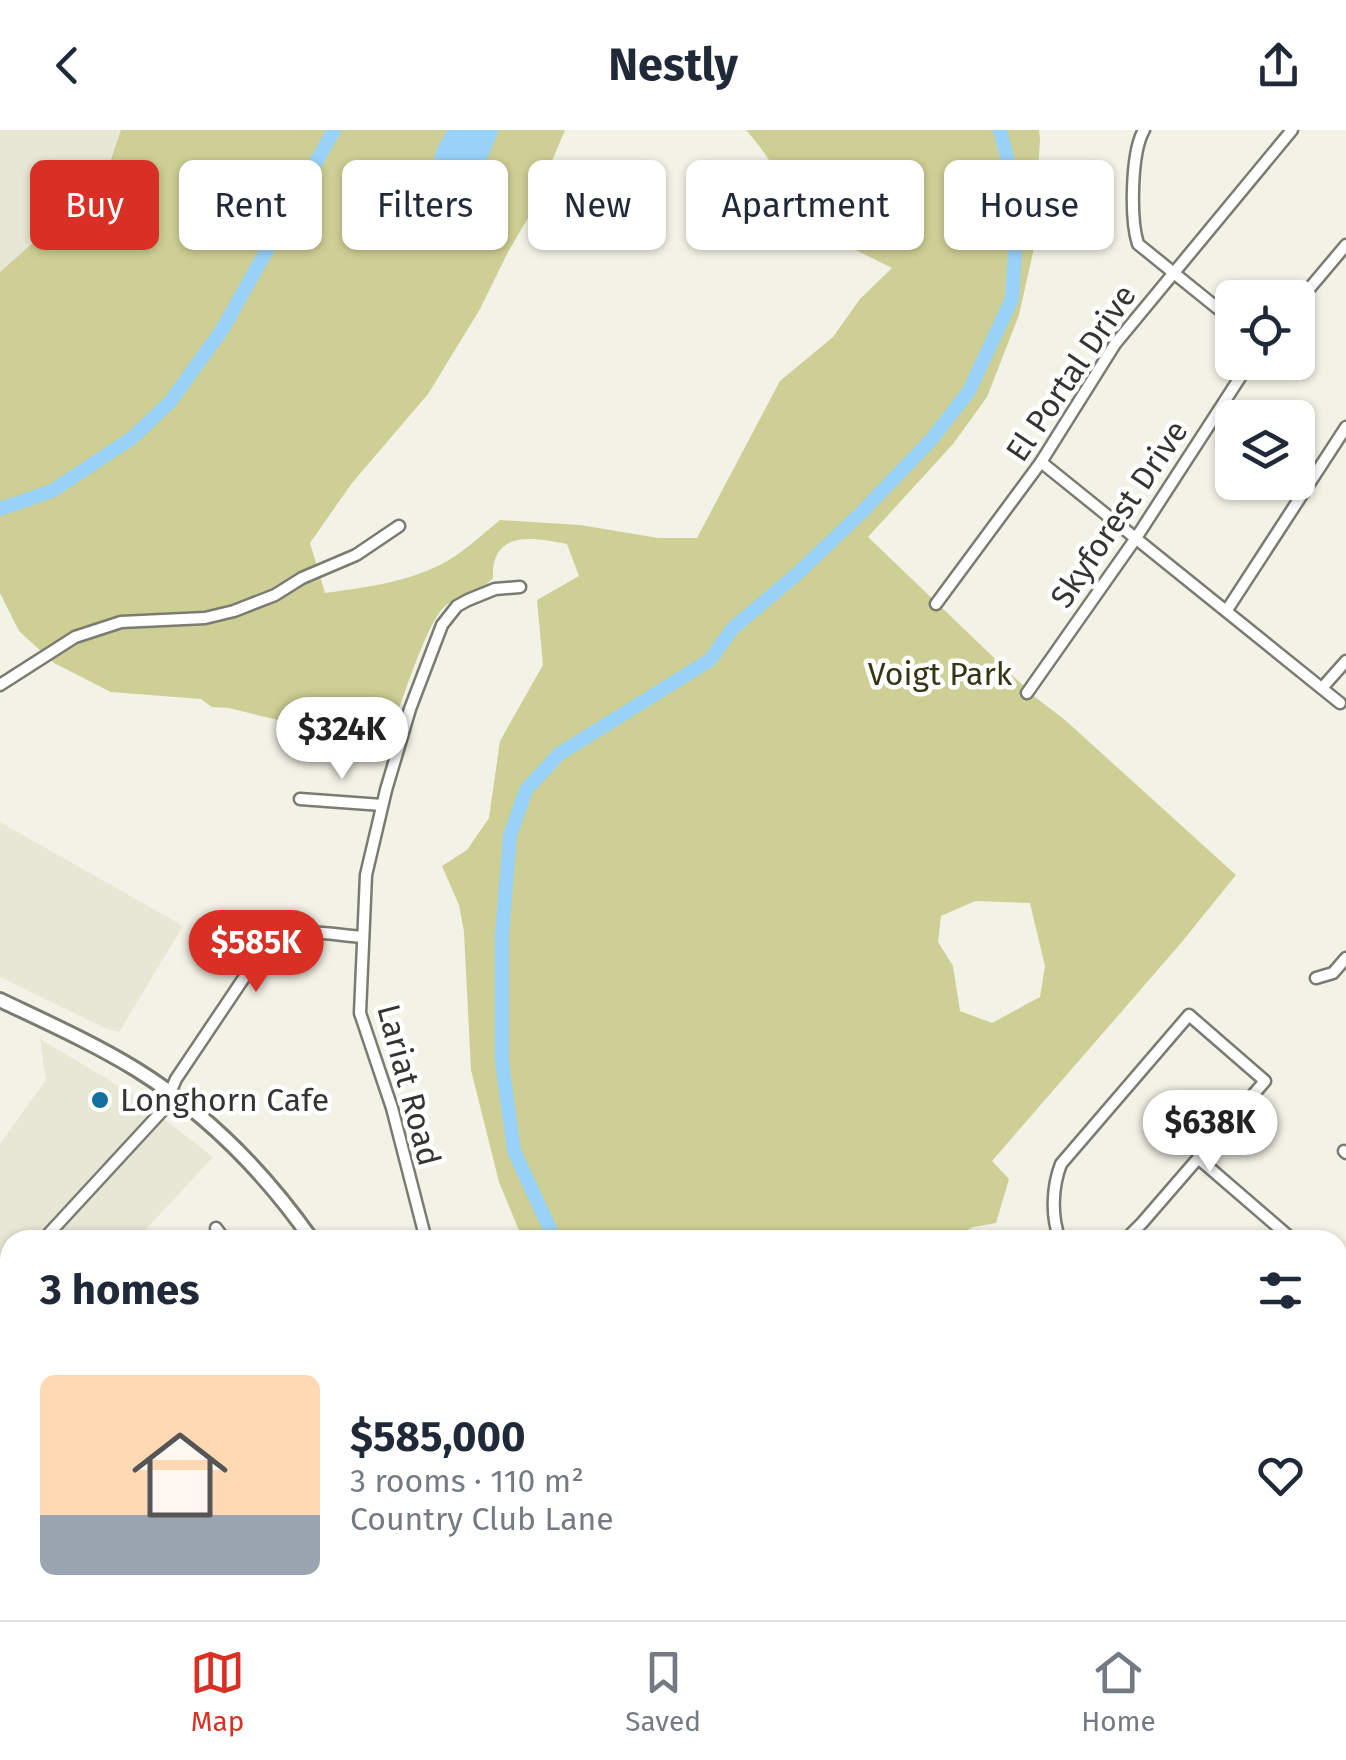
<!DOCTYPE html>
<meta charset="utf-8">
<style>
body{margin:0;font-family:"Fira Sans",sans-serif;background:#f2f2f3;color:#1f2937;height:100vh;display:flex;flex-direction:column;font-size:38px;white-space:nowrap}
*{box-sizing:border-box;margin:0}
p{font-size:32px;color:#747a83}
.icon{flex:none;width:55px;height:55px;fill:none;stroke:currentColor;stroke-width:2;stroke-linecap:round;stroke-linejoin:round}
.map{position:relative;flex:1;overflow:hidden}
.details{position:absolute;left:0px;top:1100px;width:1348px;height:390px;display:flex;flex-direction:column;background:#fff;border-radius:30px 30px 0 0;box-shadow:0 2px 8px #0004}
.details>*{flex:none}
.top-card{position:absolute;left:30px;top:30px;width:1288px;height:90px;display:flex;gap:20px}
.fabs{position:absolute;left:1215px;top:150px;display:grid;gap:20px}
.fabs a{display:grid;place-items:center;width:100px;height:100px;border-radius:15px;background:#fff;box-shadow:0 2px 8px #0004;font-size:50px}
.price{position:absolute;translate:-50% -85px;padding:0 22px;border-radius:35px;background:#fff;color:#222;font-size:32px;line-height:65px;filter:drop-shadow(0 2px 5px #0008)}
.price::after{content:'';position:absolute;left:50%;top:60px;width:30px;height:22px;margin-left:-15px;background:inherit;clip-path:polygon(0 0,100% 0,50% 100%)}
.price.on{background:#d93025;color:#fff}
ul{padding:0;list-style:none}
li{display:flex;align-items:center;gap:30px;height:250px;padding:0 40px}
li+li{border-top:2px solid #e0e1e3}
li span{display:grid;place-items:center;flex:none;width:280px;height:200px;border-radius:15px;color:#555}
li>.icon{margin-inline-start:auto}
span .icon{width:120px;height:120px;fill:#fffc;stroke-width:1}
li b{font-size:42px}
h2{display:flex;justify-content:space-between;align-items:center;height:120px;padding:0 40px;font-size:42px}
.chip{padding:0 35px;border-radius:15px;background:#fff;box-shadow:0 2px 8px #0004;font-size:35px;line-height:90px}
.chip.on{background:#d93025;color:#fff}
header{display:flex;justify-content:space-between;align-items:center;height:130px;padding:0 40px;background:#fff;font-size:45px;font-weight:700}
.tabs{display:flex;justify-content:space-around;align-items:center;height:140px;border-top:2px solid #e0e1e3;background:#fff;font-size:28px;color:#747a83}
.tabs a{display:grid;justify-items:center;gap:5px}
.tabs .on{color:#d93025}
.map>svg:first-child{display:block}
.built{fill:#e6e7d4}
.green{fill:#cecf94;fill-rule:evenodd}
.water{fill:#99d2f8}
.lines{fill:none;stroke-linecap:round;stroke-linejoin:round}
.stream{stroke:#99d2f8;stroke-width:2.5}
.river{stroke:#99d2f8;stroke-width:14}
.minor-casing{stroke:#7b7c71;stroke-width:15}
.major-casing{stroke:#7b7c71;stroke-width:18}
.minor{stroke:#fff;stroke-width:10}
.major{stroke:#fff;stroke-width:12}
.poi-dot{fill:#126f9e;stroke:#fff;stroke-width:4}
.labels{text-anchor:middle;stroke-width:9;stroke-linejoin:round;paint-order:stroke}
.street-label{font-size:32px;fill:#343430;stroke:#fff}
.park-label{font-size:32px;fill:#353514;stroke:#fff}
.poi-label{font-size:32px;fill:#343430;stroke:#fff;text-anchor:start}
</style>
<header><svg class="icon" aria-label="back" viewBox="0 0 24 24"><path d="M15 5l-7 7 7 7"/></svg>Nestly<svg class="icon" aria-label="share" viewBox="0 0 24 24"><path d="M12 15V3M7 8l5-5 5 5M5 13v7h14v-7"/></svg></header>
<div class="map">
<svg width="1346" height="1490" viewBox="0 0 1346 1490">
<rect width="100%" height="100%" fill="#f2f2e6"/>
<g class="built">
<polygon points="0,0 149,0 129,28 0,142"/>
<polygon points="0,692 183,796 119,902 107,899 0,847"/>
<polygon points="40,909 132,964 213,1027 136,1110 10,1110 10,1247 0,1257 0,1014 46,950"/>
</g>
<g class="green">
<path d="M121,0H565L528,88L508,122L480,179L428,264L352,353L310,413L325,463C368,457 411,452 449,430C467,419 484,403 500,390L580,395L658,408H697L780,251L833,207L860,169L892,138L791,88C791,59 765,21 746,0H1039L1040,10L1033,122L1019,185L987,267L953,314L868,407L1035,567L1065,590L1236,745L1181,813L992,1031L1009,1049L996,1093L973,1097L951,1110H523L499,1052L471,940L464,802L459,775L442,736L467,720L489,688L500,611L543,535L537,470L579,446L567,414C532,407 491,400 493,448C480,463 458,464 444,477C426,495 403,569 393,596L342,594L331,597L286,592L229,578L212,577L201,569L111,562L54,533L19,501L0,463V142L104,50ZM975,771L1030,773L1045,836L1040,867L992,893L960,881L953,836L938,812L941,786Z"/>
<polygon points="384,1480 1249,1480 1256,1490 395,1490"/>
</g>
<path class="water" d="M448,0H499L482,41C486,46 491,49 494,54C503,69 486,93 475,102L453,100L433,85C436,50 424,33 448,0Z"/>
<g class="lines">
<polyline class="stream" points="749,1490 753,1480"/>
<g class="river">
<polyline points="0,379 52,361 132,308 170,272 222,200 334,0"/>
<polyline points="555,1110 514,1021 502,932 502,804 510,706 526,660 559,624 710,530 733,498 797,444 860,384 931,310 969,261 1012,169 1016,104 1007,27 1000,0"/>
<polyline points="1213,1480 1223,1490"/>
</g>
<defs>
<g id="minor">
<path d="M1144,0C1131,22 1130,89 1138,114L1232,190"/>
<polyline points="1298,172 1346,115"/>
<polyline points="1041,332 1340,573"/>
<polyline points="936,474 1041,332 1115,214 1292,0"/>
<polyline points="1227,480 1346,297"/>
<polyline points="0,555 75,507 121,492 205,488 234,481 275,465 302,448 356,425 399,396"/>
<polyline points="1322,558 1346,531"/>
<polyline points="1027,563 1136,408 1250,232"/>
<polyline points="300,669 382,675"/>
<polyline points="1316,848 1333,843 1346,828"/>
<polyline points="1344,1021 1346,1023"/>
<polyline points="1198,1028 1293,1110"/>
<polyline points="216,1098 225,1110"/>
<path d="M43,1110L162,981L176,949L268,812C295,795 333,805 363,807"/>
<polyline points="426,1110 392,978 360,883 366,745 386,660 410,579 442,495 457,476 468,470 495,459 520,457"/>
<path d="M1060,1110C1051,1087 1052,1057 1061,1034L1189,885L1265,951L1142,1093L1125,1110"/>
<polyline points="1338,1149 1346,1156"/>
<polyline points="0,1157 10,1146"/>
<polyline points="1338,1184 1346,1173"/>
<polyline points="1338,1283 1346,1290"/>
<polyline points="10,1322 10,1324"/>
<polyline points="0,1454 10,1436"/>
<path d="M158,1480C191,1490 250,1489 284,1481"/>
<polyline points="1333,1484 1346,1479"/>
<polyline points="95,1490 106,1480"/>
</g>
<g id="major">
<path d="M0,870C46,892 93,913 137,940C206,983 265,1043 312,1110"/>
<polyline points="478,1480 484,1490"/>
</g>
</defs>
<use href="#minor" class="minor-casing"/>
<use href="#major" class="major-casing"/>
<use href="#minor" class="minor"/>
<use href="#major" class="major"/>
</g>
<circle class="poi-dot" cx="100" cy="970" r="10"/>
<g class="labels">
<g class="street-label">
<text transform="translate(1071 243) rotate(-56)" y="11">El Portal Drive</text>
<text transform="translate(1119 384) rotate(-56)" y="11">Skyforest Drive</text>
<text transform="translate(409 955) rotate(75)" y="11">Lariat Road</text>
</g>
<g class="park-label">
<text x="940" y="555">Voigt Park</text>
</g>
<g class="poi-label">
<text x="120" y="981">Longhorn Cafe</text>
</g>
</g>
</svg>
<div class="fabs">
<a><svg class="icon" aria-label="locate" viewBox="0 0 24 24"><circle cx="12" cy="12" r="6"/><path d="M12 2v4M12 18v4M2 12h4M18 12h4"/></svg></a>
<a><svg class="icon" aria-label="layers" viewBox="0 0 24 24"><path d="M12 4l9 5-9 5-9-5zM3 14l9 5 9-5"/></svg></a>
</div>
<b class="price" style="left:342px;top:652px">$324K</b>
<b class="price on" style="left:256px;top:865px">$585K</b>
<b class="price" style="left:1210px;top:1045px">$638K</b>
<div class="top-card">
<a class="chip on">Buy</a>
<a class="chip">Rent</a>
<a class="chip">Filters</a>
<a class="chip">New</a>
<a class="chip">Apartment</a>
<a class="chip">House</a>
</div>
<section class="details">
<h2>3 homes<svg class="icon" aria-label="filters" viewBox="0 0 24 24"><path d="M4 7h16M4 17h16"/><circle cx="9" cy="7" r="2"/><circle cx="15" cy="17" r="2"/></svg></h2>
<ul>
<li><span style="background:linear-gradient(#ffd9b3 70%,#9aa5b1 0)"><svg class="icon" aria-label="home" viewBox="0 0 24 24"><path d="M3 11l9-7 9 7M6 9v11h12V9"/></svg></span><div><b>$585,000</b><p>3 rooms · 110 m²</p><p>Country Club Lane</p></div><svg class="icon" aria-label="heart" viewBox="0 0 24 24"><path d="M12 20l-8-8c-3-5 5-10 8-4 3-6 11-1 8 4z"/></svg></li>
</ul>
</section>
</div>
<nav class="tabs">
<a class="on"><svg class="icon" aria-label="map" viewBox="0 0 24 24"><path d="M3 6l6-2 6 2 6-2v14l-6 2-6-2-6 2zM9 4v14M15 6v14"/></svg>Map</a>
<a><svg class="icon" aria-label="saved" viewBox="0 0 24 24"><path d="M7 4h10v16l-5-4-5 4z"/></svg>Saved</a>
<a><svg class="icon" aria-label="home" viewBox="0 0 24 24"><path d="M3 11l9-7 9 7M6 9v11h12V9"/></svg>Home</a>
</nav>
